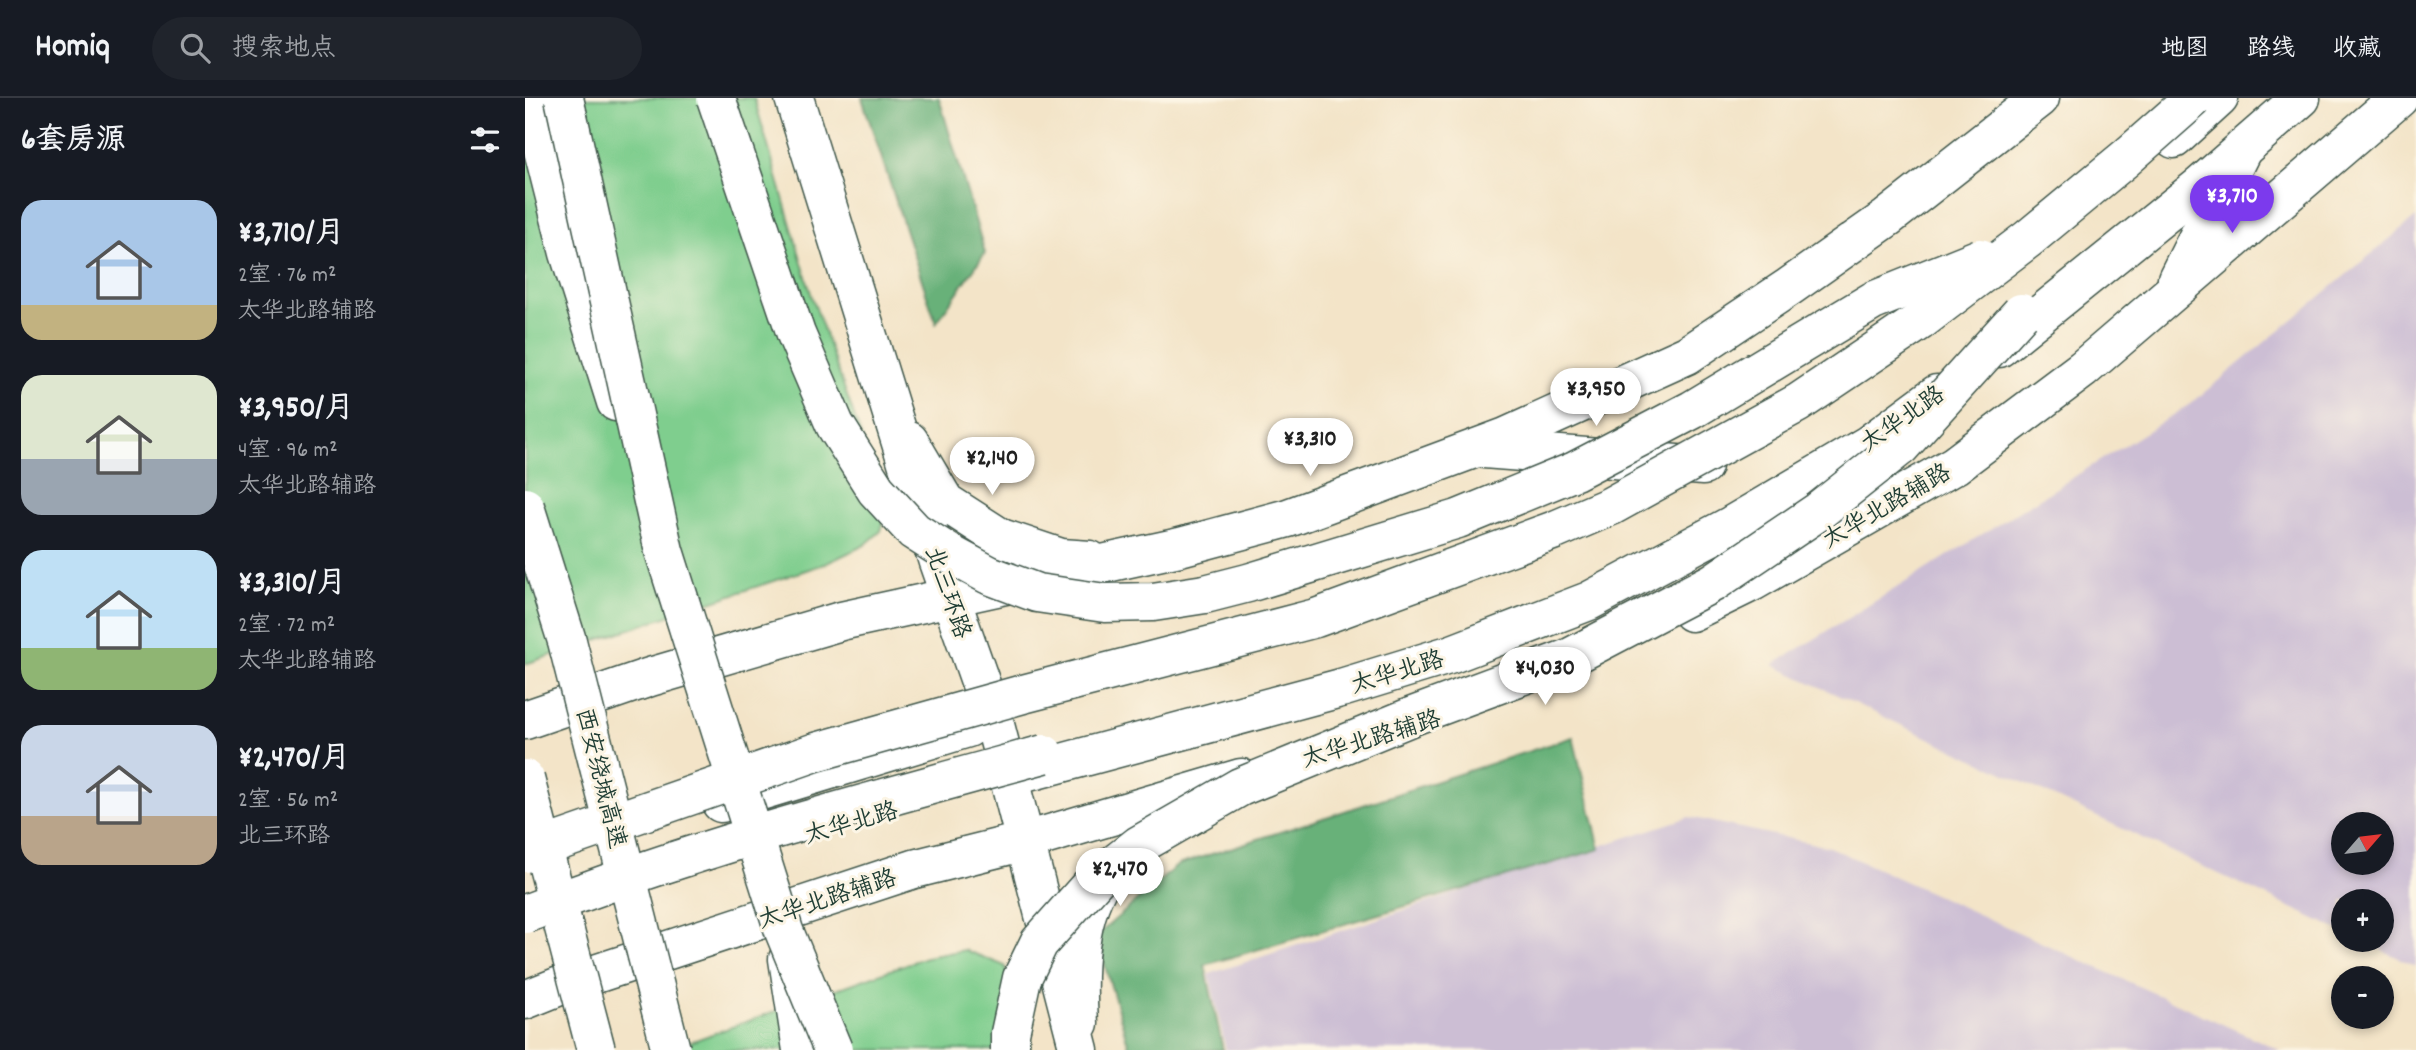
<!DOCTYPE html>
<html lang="zh">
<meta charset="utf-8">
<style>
body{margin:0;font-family:Dekko,"LXGW WenKai TC",sans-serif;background:#20242c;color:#f1f3f6;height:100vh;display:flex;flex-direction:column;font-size:26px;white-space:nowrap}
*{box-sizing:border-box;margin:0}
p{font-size:23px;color:#9ea1a6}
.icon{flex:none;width:38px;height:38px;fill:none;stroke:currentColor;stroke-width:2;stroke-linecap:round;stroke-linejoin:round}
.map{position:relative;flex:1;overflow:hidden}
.drawer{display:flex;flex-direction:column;background:#171b24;width:525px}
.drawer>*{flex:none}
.needle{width:46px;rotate:62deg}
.tools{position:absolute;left:1806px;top:714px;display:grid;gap:14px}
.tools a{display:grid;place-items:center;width:63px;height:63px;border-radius:50%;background:#171b24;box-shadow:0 4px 10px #0003;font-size:35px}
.price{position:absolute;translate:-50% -60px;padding:0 16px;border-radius:24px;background:#fff;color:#222;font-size:23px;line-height:46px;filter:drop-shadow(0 2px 4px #0008)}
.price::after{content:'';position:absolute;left:50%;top:42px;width:21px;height:16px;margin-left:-10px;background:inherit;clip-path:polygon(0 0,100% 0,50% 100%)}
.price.selected{background:#7c3aed;color:#fff}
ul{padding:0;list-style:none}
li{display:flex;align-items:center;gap:21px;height:175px;padding:0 21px}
li span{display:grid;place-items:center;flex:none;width:196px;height:140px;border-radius:21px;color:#555}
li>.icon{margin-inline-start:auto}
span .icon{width:84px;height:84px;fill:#fffc;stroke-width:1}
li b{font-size:30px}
h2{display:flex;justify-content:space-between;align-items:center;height:84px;padding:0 21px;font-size:30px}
header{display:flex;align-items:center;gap:42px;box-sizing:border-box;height:98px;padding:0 35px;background:#171b24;border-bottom:2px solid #363941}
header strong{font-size:33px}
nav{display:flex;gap:38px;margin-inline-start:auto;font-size:24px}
.search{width:490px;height:63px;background:#20242c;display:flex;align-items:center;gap:18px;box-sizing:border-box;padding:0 24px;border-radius:38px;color:#9ea1a6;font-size:26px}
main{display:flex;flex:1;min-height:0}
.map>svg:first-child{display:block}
.industrial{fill:#ccbed4;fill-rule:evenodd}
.green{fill:#7fce8e;stroke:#4f8661;stroke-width:2}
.forest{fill:#67b179;stroke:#437756;stroke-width:2}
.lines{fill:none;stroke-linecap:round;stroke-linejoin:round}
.secondary-casing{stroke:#3f564a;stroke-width:41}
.primary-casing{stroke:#3f564a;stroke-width:41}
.highway-casing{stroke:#3f564a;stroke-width:41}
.secondary{stroke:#fff;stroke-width:38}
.primary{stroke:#fff;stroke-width:38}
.highway{stroke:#fff;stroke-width:38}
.primary-bridge-casing{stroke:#3f564a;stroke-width:41;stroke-linecap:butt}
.highway-bridge-casing{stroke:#3f564a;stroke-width:41;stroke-linecap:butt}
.primary-bridge{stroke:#fff;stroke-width:38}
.highway-bridge{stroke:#fff;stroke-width:38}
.labels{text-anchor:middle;stroke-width:6;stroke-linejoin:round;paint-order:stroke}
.street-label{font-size:24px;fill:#1f3d34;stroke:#fcf5e5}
</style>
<header>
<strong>Homiq</strong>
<div class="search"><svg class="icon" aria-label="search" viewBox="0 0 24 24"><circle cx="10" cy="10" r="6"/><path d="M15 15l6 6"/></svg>搜索地点</div>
<nav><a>地图</a><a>路线</a><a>收藏</a></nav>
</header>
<main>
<section class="drawer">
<h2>6套房源<svg class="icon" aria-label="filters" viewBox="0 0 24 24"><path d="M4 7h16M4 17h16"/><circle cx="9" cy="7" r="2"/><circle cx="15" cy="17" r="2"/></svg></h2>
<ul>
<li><span style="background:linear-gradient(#a9c7e8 75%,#c2b280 0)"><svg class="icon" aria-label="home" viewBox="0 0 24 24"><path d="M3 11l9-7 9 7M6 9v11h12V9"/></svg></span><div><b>¥3,710/月</b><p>2室 · 76 m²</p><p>太华北路辅路</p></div></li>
<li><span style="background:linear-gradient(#dfe7d0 60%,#9aa5b1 0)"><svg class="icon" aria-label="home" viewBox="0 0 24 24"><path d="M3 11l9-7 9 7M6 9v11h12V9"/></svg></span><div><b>¥3,950/月</b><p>4室 · 96 m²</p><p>太华北路辅路</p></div></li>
<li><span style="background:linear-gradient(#bfe0f5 70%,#8fb573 0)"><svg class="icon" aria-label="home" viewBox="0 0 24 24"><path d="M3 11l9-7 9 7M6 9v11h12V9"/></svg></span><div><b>¥3,310/月</b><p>2室 · 72 m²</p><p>太华北路辅路</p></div></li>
<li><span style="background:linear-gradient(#c9d6e8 65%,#b9a48a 0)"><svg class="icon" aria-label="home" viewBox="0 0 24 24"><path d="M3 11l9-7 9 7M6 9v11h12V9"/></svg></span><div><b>¥2,470/月</b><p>2室 · 56 m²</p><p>北三环路</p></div></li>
</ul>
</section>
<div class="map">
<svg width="1891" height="952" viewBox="0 0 1891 952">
<rect width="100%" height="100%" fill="#fcf5e5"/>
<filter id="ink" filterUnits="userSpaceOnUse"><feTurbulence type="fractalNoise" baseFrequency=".0143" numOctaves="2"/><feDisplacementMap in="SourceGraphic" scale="14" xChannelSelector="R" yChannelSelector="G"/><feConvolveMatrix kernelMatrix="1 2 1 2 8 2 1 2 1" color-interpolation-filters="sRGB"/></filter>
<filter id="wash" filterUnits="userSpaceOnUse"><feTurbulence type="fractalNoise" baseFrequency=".00686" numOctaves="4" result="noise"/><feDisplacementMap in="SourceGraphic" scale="28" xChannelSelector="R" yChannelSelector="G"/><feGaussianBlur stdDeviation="1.57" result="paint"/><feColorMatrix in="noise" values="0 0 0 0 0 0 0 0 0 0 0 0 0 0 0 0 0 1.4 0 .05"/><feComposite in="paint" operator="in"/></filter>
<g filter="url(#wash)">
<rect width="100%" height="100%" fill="#f3e4c8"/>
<g class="industrial">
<path d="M1891,119V868L1835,842H1857V803H1818V834L1248,567L1664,307ZM1818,726H1857V765H1818Z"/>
<polygon points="1164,719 1304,749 1755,952 701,952 684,876"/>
</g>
<g class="green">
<polygon points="0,0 229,0 287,199 362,411 356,433 340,447 302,465 0,566"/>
<polygon points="440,852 480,868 505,952 143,952 401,859"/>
</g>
<g class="forest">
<polygon points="337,0 414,0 460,155 411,225"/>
<polygon points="1048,639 1075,751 680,867 698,952 605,952 571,838 653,767"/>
</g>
</g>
<g filter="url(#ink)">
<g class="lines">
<defs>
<g id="secondary">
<polyline points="1652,181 1718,50"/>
<polyline points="384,343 420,404 476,440 536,460 565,462"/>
<polyline points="959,351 1178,368"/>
<polyline points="1166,514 1227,484 1430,367 1558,271 1874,0"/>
<polyline points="0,622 125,579 316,523 655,449 763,420 981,339 1162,257 1264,189 1362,120 1515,0"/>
<polyline points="0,902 37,887 389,771 501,743 716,680"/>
<path d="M554,925C551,876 551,816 582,775"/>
</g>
<g id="primary">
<polyline points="5,0 44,155 91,304"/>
<polyline points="1649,41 1694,0"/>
<polyline points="1474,250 1675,88 1776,0"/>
<polyline points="485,679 816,590 927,556 1064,503 1207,427 1343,347 1412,296"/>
<polyline points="196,705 443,630"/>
<polyline points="263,861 277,952"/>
</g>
<polyline id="highway" points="269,0 413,464 469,623 554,952"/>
</defs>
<use href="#secondary" class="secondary-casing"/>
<use href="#primary" class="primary-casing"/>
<use href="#highway" class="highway-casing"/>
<use href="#secondary" class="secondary"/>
<use href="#primary" class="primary"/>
<use href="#highway" class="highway"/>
<defs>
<g id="primary-bridge">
<polyline points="191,0 271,236 310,327 351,392 389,433 425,456 464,477 512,495 580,505 628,504 680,496 723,485 933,421 1050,373 1167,312 1348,203 1455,160"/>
<polyline points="0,755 291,654 498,596 791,520 1030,432 1086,408 1273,305 1395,223 1503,141 1601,60 1669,0"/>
<path d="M0,816C169,750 344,704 519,656"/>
<polyline points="485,952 485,935 497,880 514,845 572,780 614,747 715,689 888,618 1044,560 1189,484 1294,413 1376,348 1496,215"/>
</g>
<g id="highway-bridge">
<polyline points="39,0 139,453 259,833 308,952"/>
<polyline points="0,409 42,543 146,952"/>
<polyline points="0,681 71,952"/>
</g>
</defs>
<use href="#primary-bridge" class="primary-bridge-casing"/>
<use href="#highway-bridge" class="highway-bridge-casing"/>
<use href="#primary-bridge" class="primary-bridge"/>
<use href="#highway-bridge" class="highway-bridge"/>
</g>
</g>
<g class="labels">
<g class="street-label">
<text transform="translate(1377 320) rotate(-35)" y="8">太华北路</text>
<text transform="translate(1361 407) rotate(-30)" y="8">太华北路辅路</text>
<text transform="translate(424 494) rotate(71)" y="8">北三环路</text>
<text transform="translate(872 573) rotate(-17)" y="8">太华北路</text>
<text transform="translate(846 640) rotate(-17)" y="8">太华北路辅路</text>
<text transform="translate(77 680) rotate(76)" y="8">西安绕城高速</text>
<text transform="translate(326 724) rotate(-16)" y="8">太华北路</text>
<text transform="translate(302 800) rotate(-18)" y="8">太华北路辅路</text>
</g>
</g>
</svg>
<div class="tools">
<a><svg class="needle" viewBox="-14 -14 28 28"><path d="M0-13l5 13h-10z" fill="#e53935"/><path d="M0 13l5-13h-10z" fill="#9ea1a6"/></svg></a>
<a>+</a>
<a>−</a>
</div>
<b class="price selected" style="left:1707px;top:137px">¥3,710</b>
<b class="price" style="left:1071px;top:330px">¥3,950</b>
<b class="price" style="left:785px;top:380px">¥3,310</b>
<b class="price" style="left:467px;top:399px">¥2,140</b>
<b class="price" style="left:1020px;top:609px">¥4,030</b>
<b class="price" style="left:595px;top:810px">¥2,470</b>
</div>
</main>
